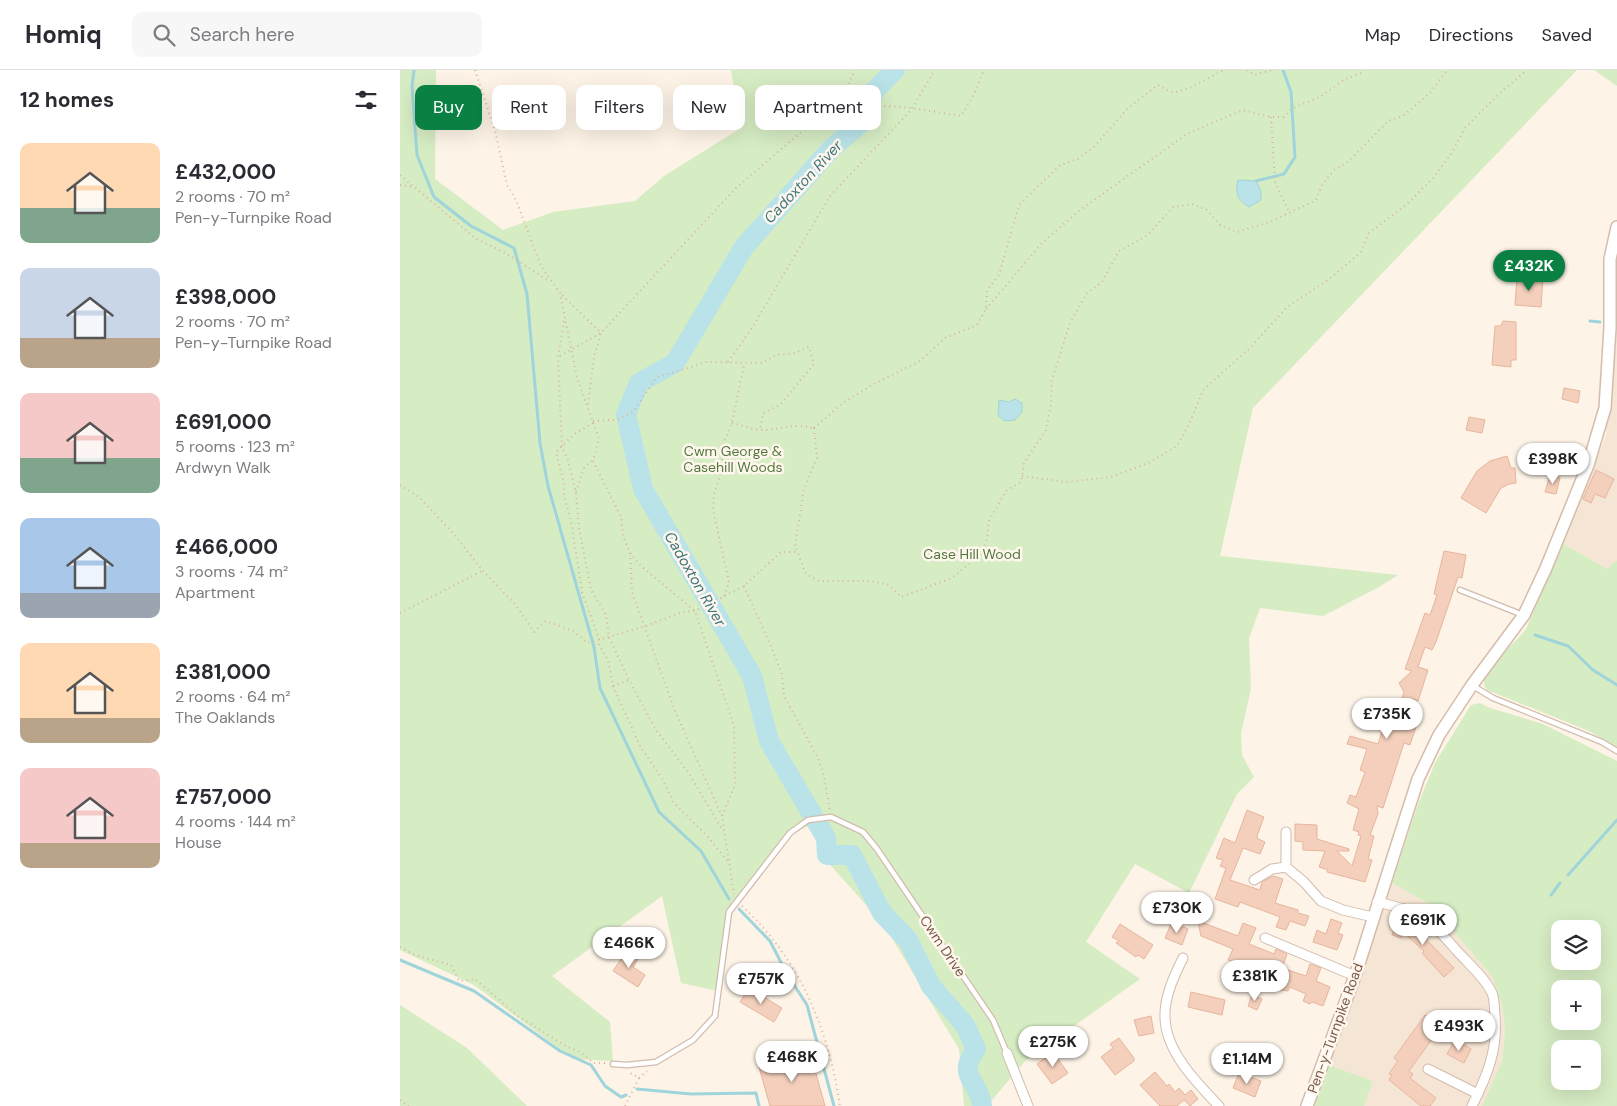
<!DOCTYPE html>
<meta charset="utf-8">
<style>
body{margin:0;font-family:"DM Sans",sans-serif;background:#f7f7f7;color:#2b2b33;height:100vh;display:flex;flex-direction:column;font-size:19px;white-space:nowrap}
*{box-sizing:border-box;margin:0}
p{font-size:16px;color:#7c7c81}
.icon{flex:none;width:28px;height:28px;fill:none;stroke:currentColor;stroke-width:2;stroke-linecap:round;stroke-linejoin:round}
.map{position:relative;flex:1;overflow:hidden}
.drawer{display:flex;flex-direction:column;background:#fff;width:400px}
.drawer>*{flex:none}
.banner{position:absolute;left:15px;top:15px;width:475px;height:45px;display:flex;gap:10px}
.controls{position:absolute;left:1151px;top:850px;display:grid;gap:10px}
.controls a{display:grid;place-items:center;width:50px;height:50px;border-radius:10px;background:#fff;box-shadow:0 5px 20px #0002;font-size:25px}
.price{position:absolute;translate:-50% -42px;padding:0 11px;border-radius:18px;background:#fff;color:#222;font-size:16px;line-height:32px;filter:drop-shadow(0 1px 2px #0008)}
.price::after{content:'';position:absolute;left:50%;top:30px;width:15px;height:11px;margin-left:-8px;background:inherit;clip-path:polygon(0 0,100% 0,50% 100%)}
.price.on{background:#0b8043;color:#fff}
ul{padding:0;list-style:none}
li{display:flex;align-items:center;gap:15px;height:125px;padding:0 20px}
li span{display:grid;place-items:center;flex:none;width:140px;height:100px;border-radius:10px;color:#555}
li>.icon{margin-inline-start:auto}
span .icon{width:60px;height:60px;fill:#fffc;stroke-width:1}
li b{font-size:21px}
h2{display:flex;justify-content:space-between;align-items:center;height:60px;padding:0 20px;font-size:21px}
.pill{padding:0 18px;border-radius:10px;background:#fff;box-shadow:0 5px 20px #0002;font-size:18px;line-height:45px}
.pill.on{background:#0b8043;color:#fff}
header{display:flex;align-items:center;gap:30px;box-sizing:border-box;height:70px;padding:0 25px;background:#fff;border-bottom:1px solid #e1e1e2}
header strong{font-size:24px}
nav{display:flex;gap:28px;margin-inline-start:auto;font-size:18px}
.search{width:350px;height:45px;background:#f7f7f7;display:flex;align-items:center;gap:12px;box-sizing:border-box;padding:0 18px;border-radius:10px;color:#7c7c81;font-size:19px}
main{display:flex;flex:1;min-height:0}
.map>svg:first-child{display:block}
.residential{fill:#f5e5d4}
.green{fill:#d6ecc3;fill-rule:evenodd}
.water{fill:#b9e3e8;stroke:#9fd4da}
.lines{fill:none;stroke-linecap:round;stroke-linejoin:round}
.stream{stroke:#9fd4da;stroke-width:3}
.river{stroke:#b9e3e8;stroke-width:20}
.building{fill:#f4d0bc;stroke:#e7b59c}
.lane-casing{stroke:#d2bcae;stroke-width:7}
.street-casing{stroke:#d2bcae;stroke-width:11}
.secondary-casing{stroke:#d5bcab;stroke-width:14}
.path{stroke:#d9b39f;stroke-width:2;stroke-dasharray:1 4;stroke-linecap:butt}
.lane{stroke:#fff;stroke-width:4.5}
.street{stroke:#fff;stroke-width:9}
.secondary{stroke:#fff;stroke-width:11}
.labels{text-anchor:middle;stroke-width:5;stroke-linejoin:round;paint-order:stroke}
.park-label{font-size:14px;fill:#52783e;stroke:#fff7ed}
.street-label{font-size:14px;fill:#785849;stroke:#fff7ed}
.water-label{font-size:15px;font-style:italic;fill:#3c767e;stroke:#fff7ed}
</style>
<header>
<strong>Homiq</strong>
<div class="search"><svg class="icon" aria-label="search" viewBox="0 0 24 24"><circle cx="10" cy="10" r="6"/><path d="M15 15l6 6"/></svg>Search here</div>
<nav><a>Map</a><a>Directions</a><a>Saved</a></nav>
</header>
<main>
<section class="drawer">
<h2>12 homes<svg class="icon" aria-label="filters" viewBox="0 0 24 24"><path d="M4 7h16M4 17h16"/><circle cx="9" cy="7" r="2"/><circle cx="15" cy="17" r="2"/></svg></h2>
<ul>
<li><span style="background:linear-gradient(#ffd9b3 65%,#7fa58c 0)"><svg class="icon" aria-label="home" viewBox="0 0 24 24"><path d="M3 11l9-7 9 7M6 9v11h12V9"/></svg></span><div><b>£432,000</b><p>2 rooms · 70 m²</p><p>Pen-y-Turnpike Road</p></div></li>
<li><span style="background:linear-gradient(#c9d6e8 70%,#b9a48a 0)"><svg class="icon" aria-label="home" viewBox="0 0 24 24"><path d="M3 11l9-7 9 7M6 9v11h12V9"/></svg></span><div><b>£398,000</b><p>2 rooms · 70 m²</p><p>Pen-y-Turnpike Road</p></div></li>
<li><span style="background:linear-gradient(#f6c9c9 65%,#7fa58c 0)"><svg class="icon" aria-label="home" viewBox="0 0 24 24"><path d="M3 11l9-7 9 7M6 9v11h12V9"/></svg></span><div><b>£691,000</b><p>5 rooms · 123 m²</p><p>Ardwyn Walk</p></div></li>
<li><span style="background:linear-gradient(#a9c7e8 75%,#9aa5b1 0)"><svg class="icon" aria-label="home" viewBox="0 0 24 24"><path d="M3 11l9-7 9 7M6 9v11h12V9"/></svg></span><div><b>£466,000</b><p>3 rooms · 74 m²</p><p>Apartment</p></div></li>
<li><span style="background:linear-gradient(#ffd9b3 75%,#b9a48a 0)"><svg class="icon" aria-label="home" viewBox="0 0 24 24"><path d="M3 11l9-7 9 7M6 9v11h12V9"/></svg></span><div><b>£381,000</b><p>2 rooms · 64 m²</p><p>The Oaklands</p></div></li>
<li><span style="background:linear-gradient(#f6c9c9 75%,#b9a48a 0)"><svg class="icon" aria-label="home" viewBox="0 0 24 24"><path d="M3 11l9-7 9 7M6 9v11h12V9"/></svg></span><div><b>£757,000</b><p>4 rooms · 144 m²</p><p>House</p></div></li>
</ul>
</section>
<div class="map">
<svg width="1217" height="1036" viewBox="0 0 1217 1036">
<rect width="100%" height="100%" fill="#fdf3e6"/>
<g class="residential">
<polygon points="1215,190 1217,190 1217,490 1207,499 1162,473 1207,363 1206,355 1215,262"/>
<polygon points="992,813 1031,835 1092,906 1102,935 1105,961 1102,991 1082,1036 964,1036 973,1011 929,995"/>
</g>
<g class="green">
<polygon points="0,0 36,0 35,109 103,160 153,142 235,131 264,106 341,58 331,0 1177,0 853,338 820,486 998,505 979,517 923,546 860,538 849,568 851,619 841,663 842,685 854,707 837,724 789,823 735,794 686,872 740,909 625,991 587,1036 564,1036 559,979 484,855 424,788 416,752 392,764 327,841 318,921 281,913 262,826 152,906 210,952 213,991 173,989 74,915 0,880"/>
<polygon points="1194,0 1217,0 1217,16"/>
<path d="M1162,473L1207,499L1217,490V677L1189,661L1087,620L1084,615C1082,595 1118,573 1127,557Z"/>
<path d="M1080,633L1090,638L1143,654L1217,691V1036H1082L1102,991L1105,961L1102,935L1092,906L1031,835L992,813L1017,737L1035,693L1071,635ZM1160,859H1192V891H1160ZM1160,919H1192V951H1160ZM1160,979H1192V1011H1160Z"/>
<polygon points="0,935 67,978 127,1036 0,1036"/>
<polygon points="929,995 973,1011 964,1036 914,1036"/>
</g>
<g class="water">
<path d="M838,110L856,111L861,121V130L849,137C837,129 835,124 838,110Z"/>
<polygon points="615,329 622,333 622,342 615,350 604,351 598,345 599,330 609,332"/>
</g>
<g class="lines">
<g class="stream">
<polyline points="14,0 12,16 17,85 34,127 71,156 114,178 127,224 140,373 148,416 194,577 200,618 259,742 301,781 329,829"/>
<polyline points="856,111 884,104 895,87 891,22 883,0"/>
<polyline points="1190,251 1200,252"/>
<polyline points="1135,565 1168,576 1193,600 1217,615"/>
<polyline points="1168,805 1217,750"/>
<polyline points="1151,825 1160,813"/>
<polyline points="339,839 370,871 387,904 407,935 434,1036"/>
<polyline points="0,890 74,921 160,981 191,995 205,1016 221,1027 226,1025"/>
<polyline points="237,1019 291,1024 356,1023 359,1036"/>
</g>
<path class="river" d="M495,0L474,21L466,49L432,78L344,177L275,293L239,313L226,344L243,419L352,606L369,671L426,768L427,785H452L482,843L508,870L531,916L565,955L576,979C555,1008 580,1010 582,1036"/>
</g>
<g class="building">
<polygon points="1117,206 1143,208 1141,237 1115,235"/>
<polygon points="1103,251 1116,252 1116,290 1111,290 1111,297 1092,295 1095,256 1101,256"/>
<polygon points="1164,318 1180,321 1178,333 1162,329"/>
<polygon points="1069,347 1085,350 1082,363 1066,360"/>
<polygon points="1107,386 1111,398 1115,398 1116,413 1109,414 1101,418 1086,443 1061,428 1077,401 1090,391"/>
<polygon points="1196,400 1214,409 1205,428 1195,424 1191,433 1183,429"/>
<polygon points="1150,405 1160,408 1156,424 1145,422"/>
<polygon points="1044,481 1066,485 1062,508 1058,507 1036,572 1032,580 1025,577 1018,597 1028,600 1018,631 1013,629 1007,648 1018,651 1010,675 1004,673 983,738 977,736 978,744 970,765 974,766 968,789 972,790 965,812 927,802 928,800 919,797 925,781 903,780 903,772 895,771 895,754 917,755 917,769 949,779 949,781 937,781 952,796 961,766 958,765 959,762 953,760 959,739 947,733 950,725 956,727 965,702 960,700 967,679 947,674 950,666 978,674 991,633 1000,635 1004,622 999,613 1012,601 1005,599 1025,543 1030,545 1037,525 1034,524"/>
<polygon points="847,740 864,747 857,766 858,769 865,772 860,784 843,778 830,810 860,820 862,812 873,806 883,809 875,833 898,840 898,843 909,846 905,856 890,851 886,860 876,857 880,847 840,832 838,837 815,829 826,798 820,796 823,790 816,788 824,768 835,773"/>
<polygon points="998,848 1015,854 1014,857 1054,898 1044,907 1022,883 1024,881 1003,862 1001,868 992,865"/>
<polygon points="931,849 942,853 938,863 943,865 937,880 913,872 917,860 926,864"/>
<polygon points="798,851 838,866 843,853 856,858 849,874 874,884 876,879 887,884 882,898 906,906 910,894 921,898 916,911 930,917 923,936 912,932 910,934 903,931 906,924 890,917 888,921 869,918 872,908 866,906 867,903 845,894 844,896 828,890 833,879 801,866"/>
<polygon points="772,852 788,859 782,875 765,868"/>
<polygon points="720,854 753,875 744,889 738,885 736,887 716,873 719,871 712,867"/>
<polygon points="227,880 239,888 233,897 245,905 238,917 213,901"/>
<polygon points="349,918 382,938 374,952 340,932"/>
<polygon points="791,922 825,930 822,945 788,937"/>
<polygon points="852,925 862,929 857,940 848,936"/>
<polygon points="1025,945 1051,956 1045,966 1037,962 1009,1001 1013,1004 1010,1008 1036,1028 1030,1036 1021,1036 989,1010 992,1005 989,1004 998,991 994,988"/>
<polygon points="751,946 754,963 739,966 734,950"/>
<polygon points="719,968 734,988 734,991 715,1005 701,987 713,978 710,974"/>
<polygon points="1055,970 1071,979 1064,993 1047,984"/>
<polygon points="410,982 425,1036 370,1036 359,997"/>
<polygon points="653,982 668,1003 652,1014 637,994"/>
<polygon points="755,1002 767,1016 769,1014 775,1022 779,1018 785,1025 791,1020 798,1029 790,1036 784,1030 777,1036 760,1036 740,1015"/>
<polygon points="839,1003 861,1011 855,1027 833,1018"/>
</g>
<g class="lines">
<defs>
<g id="lane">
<polyline points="1060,520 1123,545"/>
<polyline points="1073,616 1093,628 1202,672 1217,681"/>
<polyline points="213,994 227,995 256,992 293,970 315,946 329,842 390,763 408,750 431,747 463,762 477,779 593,950 607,983"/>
</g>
<g id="street">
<polyline points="886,762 886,797 904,812 921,831 943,840 973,847"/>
<polyline points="854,810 872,799 886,797"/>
<path d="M977,832C1025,843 1026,846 1058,882C1069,894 1085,908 1092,923C1095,930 1094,938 1095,946C1098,980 1087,1006 1072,1036"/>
<polyline points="865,868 955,906"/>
<path d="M783,888C774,906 764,927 765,948C766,982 797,1013 819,1036"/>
<polyline points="607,983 628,1036"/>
<polyline points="1028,999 1078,1024"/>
</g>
<polyline id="secondary" points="907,1036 955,906 1018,709 1039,665 1072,615 1124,545 1146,498 1188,395 1205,338 1210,258 1210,189 1217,157"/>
</defs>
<use href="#lane" class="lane-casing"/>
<use href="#street" class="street-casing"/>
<use href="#secondary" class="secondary-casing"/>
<g class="path">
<polyline points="75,0 95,61 107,115 116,130 141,196 160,223 177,308 199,369 193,391 221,447 223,466 230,483 241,496 295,541 334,656 335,715 322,746 334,824"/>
<polyline points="847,0 854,5 872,0"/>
<polyline points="444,23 455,34 512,38 561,46 574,24 584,0"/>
<polyline points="437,32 455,34"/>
<polyline points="871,47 875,112 889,142"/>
<polyline points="0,105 75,168 111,186 150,212"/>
<polyline points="0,115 14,117"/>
<polyline points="586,239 642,173 680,140 787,64 843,40 871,47 884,47 891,39 920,27 945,9 962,3 964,0"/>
<polyline points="164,251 158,287 162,377 168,390 176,423 179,458 191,520 206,545 209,567 229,610 256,660 288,702 323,761"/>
<polyline points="160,286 201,263 160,223"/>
<polyline points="328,292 352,258 430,126 511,40 535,0"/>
<polyline points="188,334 194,287 201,263 336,118 442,27 455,0"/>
<polyline points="193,351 216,350 233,342 256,308 306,292 362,293 376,285 394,283 409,277 414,294 380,335 363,343 360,360"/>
<polyline points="193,353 174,364 156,382 163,409 165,429 171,451 182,522 199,569 199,575 208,590 213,616 240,676 263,710 273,732 308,767 329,793"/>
<path d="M332,353C342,355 353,360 363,360C385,359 392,353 414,358"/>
<polyline points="414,358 417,388 404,419 395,476 406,504 419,511 470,511 489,515 501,527 552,508 581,484 587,469 589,450 607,420 621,412 624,393 646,360 651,335 652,309 670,253 687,223 702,212 719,181 748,165 773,137 792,134 807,140 820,155 837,162 870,152 916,130 922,115 934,100 949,91 988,51 1003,46 1030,23 1047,0"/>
<polyline points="414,358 444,332 474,314 520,291 545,268 577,255 586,239 587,220 599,205 619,135 660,95 678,89 694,77 728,38 758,15 773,23 792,17 824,0"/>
<polyline points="622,406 666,412 711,407 748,393 777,376 791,350 803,320 851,277 887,237 928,210 960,183 969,163 1006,135 1033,108 1051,84 1065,58 1102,21 1127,0"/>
<polyline points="0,415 19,427 53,463 83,501 115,534 134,562 146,551 173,561 188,573 246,556 282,542 295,541 344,516 381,482 398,482"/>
<polyline points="176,422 184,398 193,390"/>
<polyline points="230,483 232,522 275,641 322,746"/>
<polyline points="344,516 372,579 382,604 384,626 418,688 424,707 430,741"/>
<polyline points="324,526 329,512 313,440 314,424 320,406 324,372 332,353 344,295"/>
<polyline points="0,543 82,501"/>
<polyline points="213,616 229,610"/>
<path d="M342,836C401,891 428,958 440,1036"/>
<polyline points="0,877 15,885 51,895 59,911 75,909 118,946 164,975 182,983 193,993 205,993"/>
<polyline points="239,1008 247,1001"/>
<polyline points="0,1030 9,1036"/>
<polyline points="225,1036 239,1008 230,1003"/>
</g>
<use href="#lane" class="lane"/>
<use href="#street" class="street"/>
<use href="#secondary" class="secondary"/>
</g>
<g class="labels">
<g class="park-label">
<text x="333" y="386">Cwm George &amp;<tspan x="333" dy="16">Casehill Woods</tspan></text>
<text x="572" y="489">Case Hill Wood</text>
</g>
<g class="street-label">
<text transform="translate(543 876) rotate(56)" y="5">Cwm Drive</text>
<text transform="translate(935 958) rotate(-70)" y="5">Pen-y-Turnpike Road</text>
</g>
<g class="water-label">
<text transform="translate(403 112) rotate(-47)" y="5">Cadoxton River</text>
<text transform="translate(295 509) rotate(60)" y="5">Cadoxton River</text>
</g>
</g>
</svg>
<div class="controls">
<a><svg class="icon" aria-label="layers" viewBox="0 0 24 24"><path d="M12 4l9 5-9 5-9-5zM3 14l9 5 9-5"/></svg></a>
<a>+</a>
<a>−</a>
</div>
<b class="price on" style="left:1129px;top:222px">£432K</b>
<b class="price" style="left:1153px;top:415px">£398K</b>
<b class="price" style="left:987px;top:670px">£735K</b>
<b class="price" style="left:777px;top:864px">£730K</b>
<b class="price" style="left:1023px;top:876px">£691K</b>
<b class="price" style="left:229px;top:899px">£466K</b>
<b class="price" style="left:855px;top:932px">£381K</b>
<b class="price" style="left:361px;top:935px">£757K</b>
<b class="price" style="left:1059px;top:982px">£493K</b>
<b class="price" style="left:653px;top:998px">£275K</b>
<b class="price" style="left:392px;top:1013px">£468K</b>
<b class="price" style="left:847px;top:1015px">£1.14M</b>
<div class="banner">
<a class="pill on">Buy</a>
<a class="pill">Rent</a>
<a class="pill">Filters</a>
<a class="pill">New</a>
<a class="pill">Apartment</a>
</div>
</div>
</main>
